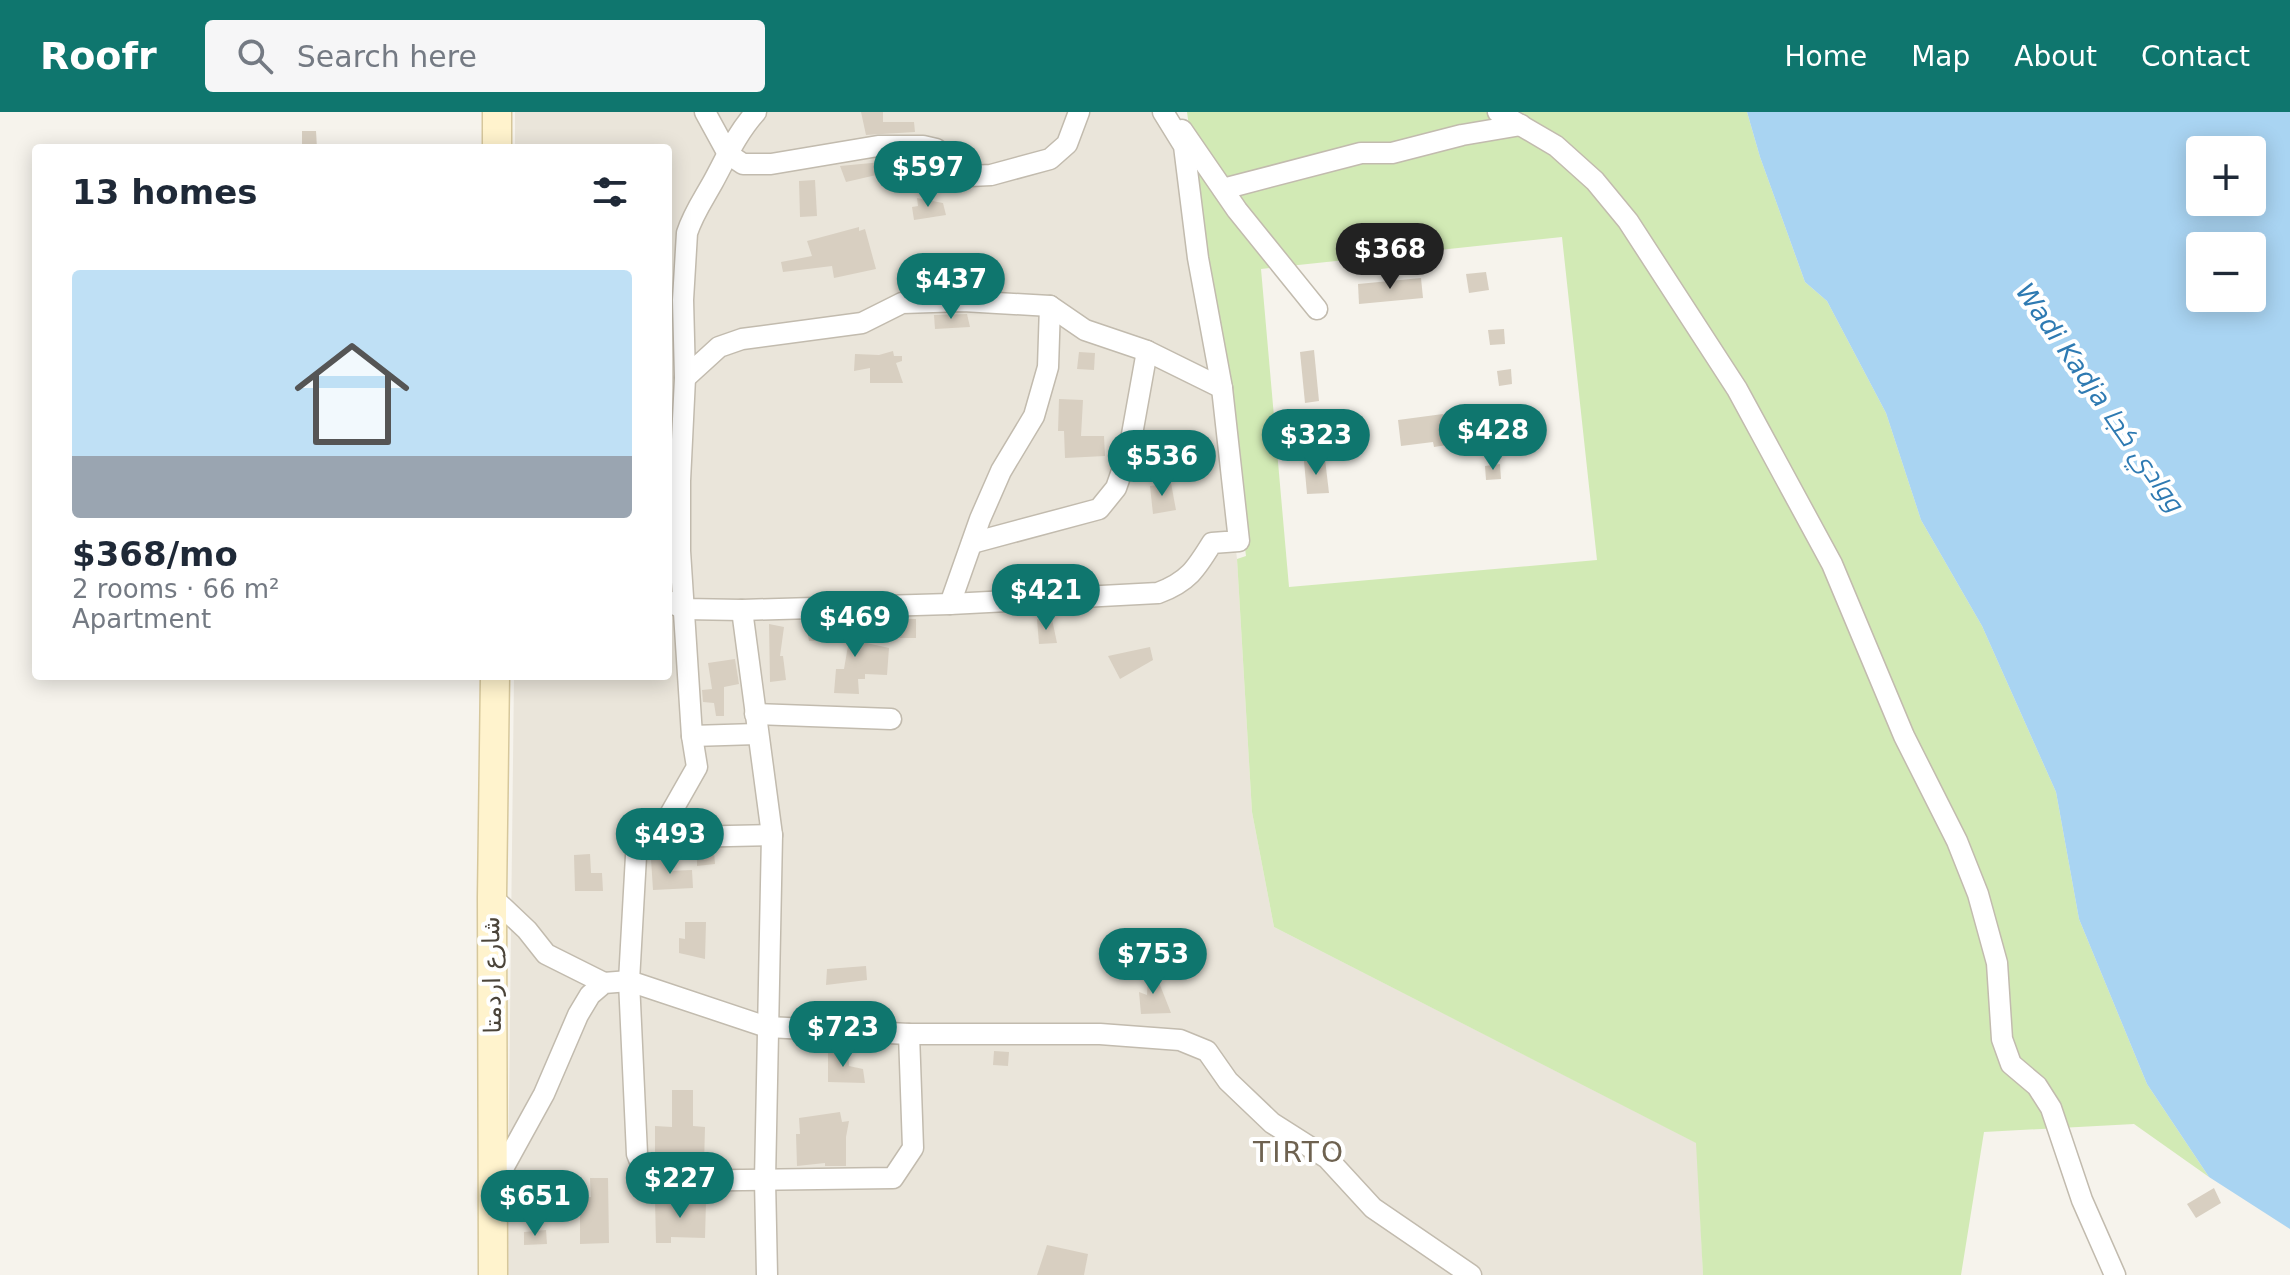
<!DOCTYPE html>
<meta charset="utf-8">
<style>
body{margin:0;font-family:"DejaVu Sans",Cairo,sans-serif;background:#f6f6f7;color:#1f2937;height:100vh;display:flex;flex-direction:column;font-size:30px;white-space:nowrap}
*{box-sizing:border-box;margin:0}
p{font-size:26px;color:#747a83}
.icon{flex:none;width:44px;height:44px;fill:none;stroke:currentColor;stroke-width:2;stroke-linecap:round;stroke-linejoin:round}
.map{position:relative;flex:1;overflow:hidden}
.sheet{position:absolute;left:32px;top:32px;width:640px;height:536px;display:flex;flex-direction:column;background:#fff;border-radius:8px;box-shadow:0 4px 20px #0003}
.sheet>*{flex:none}
.tools{position:absolute;left:2186px;top:24px;display:grid;gap:16px}
.tools a{display:grid;place-items:center;width:80px;height:80px;border-radius:8px;background:#fff;box-shadow:0 4px 20px #0003;font-size:40px}
.price{position:absolute;translate:-50% -68px;padding:0 18px;border-radius:28px;background:#0f766e;color:#fff;font-size:26px;line-height:52px;filter:drop-shadow(0 2px 4px #0008)}
.price::after{content:'';position:absolute;left:50%;top:48px;width:24px;height:18px;margin-left:-12px;background:inherit;clip-path:polygon(0 0,100% 0,50% 100%)}
.price.current{background:#222;color:#fff}
ul{padding:0;list-style:none}
li{display:grid;align-content:center;gap:16px;height:424px;padding:0 40px}
li+li{border-top:2px solid #e0e1e3}
li span{display:grid;place-items:center;height:248px;border-radius:8px;color:#555}
li>.icon{margin-inline-start:auto}
span .icon{width:144px;height:144px;fill:#fffc;stroke-width:1}
li b{font-size:34px}
h2{display:flex;justify-content:space-between;align-items:center;height:96px;padding:0 40px;font-size:34px}
header{display:flex;align-items:center;gap:48px;box-sizing:border-box;height:112px;padding:0 40px;background:#0f766e;color:#fff}
header strong{font-size:38px}
nav{display:flex;gap:44px;margin-inline-start:auto;font-size:28px}
.search{width:560px;height:72px;background:#f6f6f7;display:flex;align-items:center;gap:20px;box-sizing:border-box;padding:0 28px;border-radius:8px;color:#747a83;font-size:30px}
.map>svg:first-child{display:block}
.residential{fill:#eae5da}
.green{fill:#d2eab5;fill-rule:evenodd}
.water{fill:#a9d4f2;fill-rule:evenodd}
.building{fill:#d8cfc1}
.lines{fill:none;stroke-linecap:round;stroke-linejoin:round}
.street-casing{stroke:#c2bbae;stroke-width:23}
.secondary-casing{stroke:#d6c79b;stroke-width:31}
.street{stroke:#fff;stroke-width:20}
.secondary{stroke:#fff3cd;stroke-width:28}
.labels{text-anchor:middle;stroke-width:8;stroke-linejoin:round;paint-order:stroke}
.street-label{font-size:24px;fill:#4b4439;stroke:#fff}
.water-label{font-size:26px;font-style:italic;fill:#2e7ab2;stroke:#fff}
.quarter-label{font-size:28px;letter-spacing:2px;fill:#6e6250;stroke:#fff}
</style>
<header>
<strong>Roofr</strong>
<div class="search"><svg class="icon" aria-label="search" viewBox="0 0 24 24"><circle cx="10" cy="10" r="6"/><path d="M15 15l6 6"/></svg>Search here</div>
<nav><a>Home</a><a>Map</a><a>About</a><a>Contact</a></nav>
</header>
<div class="map">
<svg width="2290" height="1163" viewBox="0 0 2290 1163">
<rect width="100%" height="100%" fill="#f6f3ec"/>
<polygon class="residential" points="515,0 1166,0 1218,284 1237,447 1252,700 1274,815 1697,1031 1703,1163 507,1163 514,564 668,564 668,36 515,36"/>
<path class="green" d="M1187,0H1747L1760,45L1805,170L1827,189L1886,301L1921,408L1982,514L2056,680L2079,807L2147,972L2209,1065L2134,1012L1984,1020L1961,1163H1703L1696,1031L1274,815L1252,700L1237,447L1246,444L1225,274ZM1562,125L1597,448L1289,475L1261,157Z"/>
<path class="water" d="M1747,0H2290V1117L2209,1065L2147,972L2079,807L2056,680L1982,514L1921,408L1886,301L1827,189L1805,170L1760,45ZM2200,38H2252V90H2200ZM2200,134H2252V186H2200Z"/>
<g class="building">
<polygon points="861,0 883,0 883,10 914,10 915,20 866,23"/>
<polygon points="302,19 316,19 317,36 302,36"/>
<polygon points="882,50 885,61 846,70 840,54"/>
<polygon points="815,68 817,104 800,105 799,69"/>
<polygon points="917,86 943,91 946,103 914,108 912,95 918,94"/>
<polygon points="859,115 859,119 865,117 876,157 834,166 832,154 783,160 781,150 812,144 807,129"/>
<polygon points="1486,160 1489,178 1469,181 1466,162"/>
<polygon points="1421,166 1423,186 1359,192 1358,172"/>
<polygon points="967,202 970,215 935,217 934,203"/>
<polygon points="1504,217 1505,232 1490,233 1488,218"/>
<polygon points="1314,238 1319,289 1305,291 1300,240"/>
<polygon points="893,239 894,244 902,244 902,249 896,251 903,271 870,271 870,256 854,259 855,242 879,243"/>
<polygon points="1079,240 1095,241 1094,258 1077,257"/>
<polygon points="1511,257 1512,272 1499,274 1497,259"/>
<polygon points="1059,287 1083,288 1081,324 1104,324 1105,344 1065,346 1064,319 1058,319"/>
<polygon points="1443,302 1447,333 1434,335 1433,330 1401,334 1398,308"/>
<polygon points="1325,347 1329,381 1307,382 1304,349"/>
<polygon points="1500,352 1501,367 1486,368 1485,354"/>
<polygon points="1171,371 1176,398 1153,402 1150,374"/>
<polygon points="883,507 916,507 916,526 882,526"/>
<polygon points="1037,507 1052,507 1057,531 1039,532"/>
<polygon points="769,512 784,515 780,544 783,544 786,568 770,570"/>
<polygon points="852,512 855,528 853,528 889,536 887,563 865,562 865,567 858,567 859,582 834,581 836,557 844,557 849,528 809,529 808,523"/>
<polygon points="1150,535 1153,548 1120,567 1108,544"/>
<polygon points="735,547 739,572 724,575 724,604 716,604 714,591 703,590 702,578 712,577 708,551"/>
<polygon points="714,739 715,752 697,754 697,740"/>
<polygon points="590,742 591,761 602,761 603,779 575,779 574,743"/>
<polygon points="669,746 669,759 692,758 693,776 653,778 651,747"/>
<polygon points="685,810 706,810 705,847 679,841 679,826 685,827"/>
<polygon points="1149,845 1171,901 1141,902 1139,880 1147,883"/>
<polygon points="866,854 867,868 826,873 827,857"/>
<polygon points="848,937 849,954 863,957 865,971 828,970 828,940 832,941 831,938"/>
<polygon points="994,939 1009,940 1008,954 993,953"/>
<polygon points="672,978 693,978 693,1014 705,1015 704,1053 655,1052 655,1014 672,1015"/>
<polygon points="840,1000 842,1010 849,1009 846,1025 846,1054 825,1054 825,1051 797,1054 796,1022 800,1022 799,1006"/>
<polygon points="590,1066 608,1066 609,1131 580,1132 580,1085 591,1085"/>
<polygon points="2214,1076 2221,1091 2196,1106 2187,1092"/>
<polygon points="655,1088 706,1089 705,1126 671,1125 671,1131 656,1131"/>
<polygon points="546,1118 547,1132 524,1133 524,1120"/>
<polygon points="1047,1133 1088,1142 1084,1163 1037,1163"/>
</g>
<g class="lines">
<defs>
<g id="street">
<polyline points="705,0 728,42 743,52 771,52 878,34 923,34 936,37 942,41 944,60 970,64 991,63 1050,47 1067,32 1079,0"/>
<path d="M756,0C737,21 726,46 713,70C703,88 693,102 687,121L683,188L685,266L680,369V439L692,624L757,622"/>
<polyline points="1498,0 1556,34 1595,69 1628,109 1737,277 1832,452 1904,624 1957,729 1978,782 1997,851 2002,927 2011,952 2037,974 2051,996 2082,1088 2115,1163"/>
<polyline points="1182,18 1237,98 1317,197"/>
<polyline points="1223,77 1361,41 1392,41 1462,23 1521,13"/>
<polyline points="685,266 719,235 742,227 862,211 902,191 963,189 1050,194 1085,218 1147,239 1222,276"/>
<polyline points="972,431 1099,397 1116,376 1129,339 1147,239"/>
<path d="M668,489L684,497L742,498L950,492L1158,481C1188,470 1196,457 1212,431L1239,429L1222,276L1198,146L1184,34L1163,0"/>
<polyline points="950,492 980,407 1001,359 1034,304 1048,255 1050,194"/>
<polyline points="742,498 772,723 765,1068 767,1163"/>
<polyline points="755,602 891,607"/>
<polyline points="772,723 637,726 629,869 637,1042 646,1064 658,1069 893,1066 913,1036 909,922"/>
<polyline points="637,726 668,706 697,655 692,624"/>
<polyline points="492,785 527,818 546,842 604,871"/>
<polyline points="495,1071 544,982 578,903 590,883 604,871 629,869 767,915 909,922 1100,922 1180,928 1207,939 1228,969 1272,1011 1327,1046 1373,1096 1471,1163"/>
</g>
<g id="secondary">
<polyline points="497,0 497,36"/>
<polyline points="493,1163 492,785 495,564"/>
</g>
</defs>
<use href="#street" class="street-casing"/>
<use href="#secondary" class="secondary-casing"/>
<use href="#street" class="street"/>
<use href="#secondary" class="secondary"/>
</g>
<g class="labels">
<g class="street-label">
<text transform="translate(492 863) rotate(-91)" y="8">شارع اردمتا</text>
</g>
<g class="water-label">
<text transform="translate(2100 285) rotate(55)" y="9">Wadi Kadja ووادي كجا</text>
</g>
<g class="quarter-label">
<text x="1299" y="1050">TIRTO</text>
</g>
</g>
</svg>
<div class="tools">
<a>+</a>
<a>−</a>
</div>
<b class="price" style="left:928px;top:97px">$597</b>
<b class="price current" style="left:1390px;top:179px">$368</b>
<b class="price" style="left:951px;top:209px">$437</b>
<b class="price" style="left:1493px;top:360px">$428</b>
<b class="price" style="left:1316px;top:365px">$323</b>
<b class="price" style="left:1162px;top:386px">$536</b>
<b class="price" style="left:1046px;top:520px">$421</b>
<b class="price" style="left:855px;top:547px">$469</b>
<b class="price" style="left:670px;top:764px">$493</b>
<b class="price" style="left:1153px;top:884px">$753</b>
<b class="price" style="left:843px;top:957px">$723</b>
<b class="price" style="left:680px;top:1108px">$227</b>
<b class="price" style="left:535px;top:1126px">$651</b>
<section class="sheet">
<h2>13 homes<svg class="icon" aria-label="filters" viewBox="0 0 24 24"><path d="M4 7h16M4 17h16"/><circle cx="9" cy="7" r="2"/><circle cx="15" cy="17" r="2"/></svg></h2>
<ul>
<li><span style="background:linear-gradient(#bfe0f5 75%,#9aa5b1 0)"><svg class="icon" aria-label="home" viewBox="0 0 24 24"><path d="M3 11l9-7 9 7M6 9v11h12V9"/></svg></span><div><b>$368/mo</b><p>2 rooms · 66 m²</p><p>Apartment</p></div></li>
</ul>
</section>
</div>
